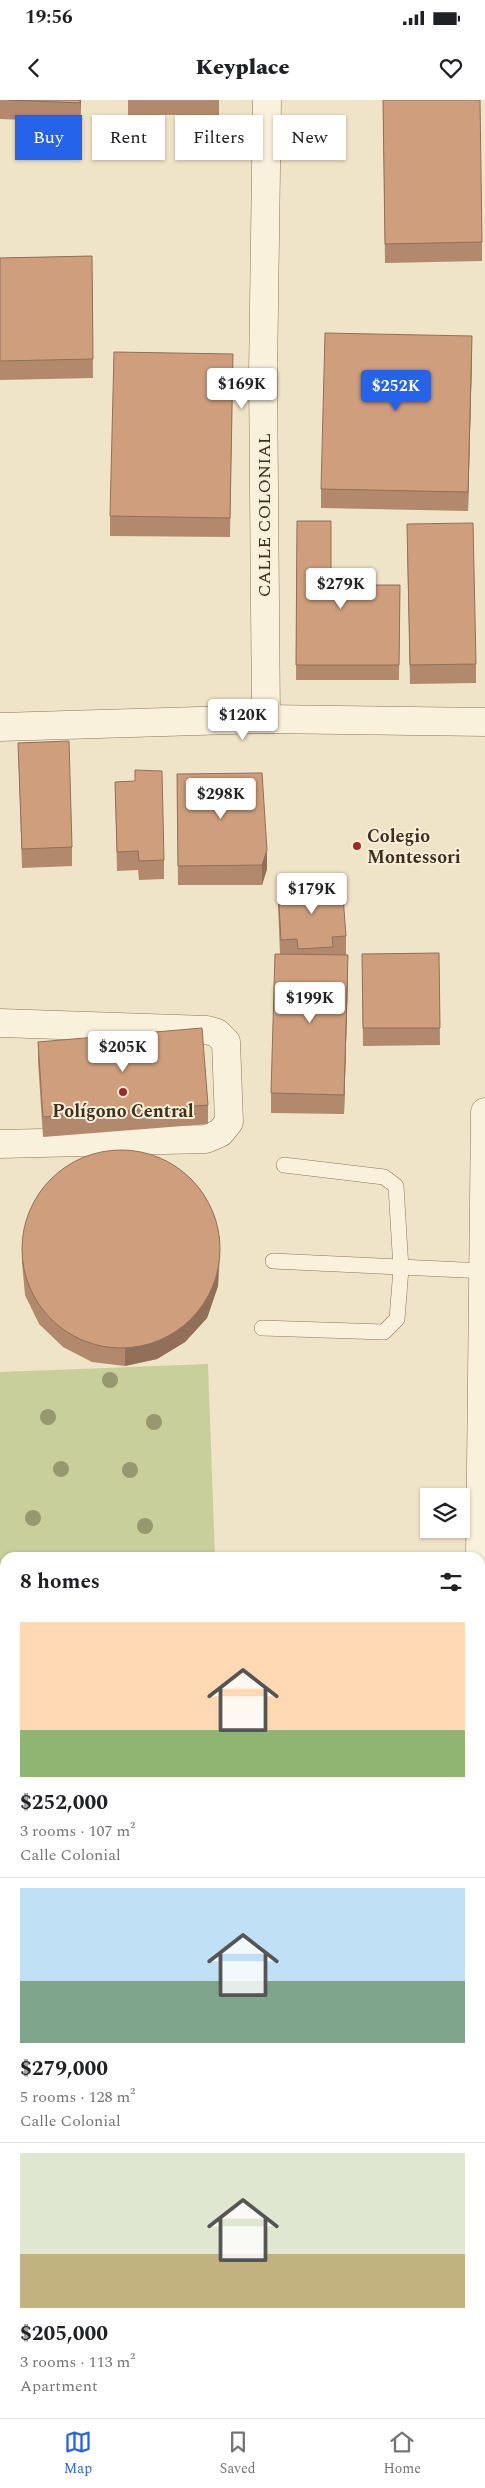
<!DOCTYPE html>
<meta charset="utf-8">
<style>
body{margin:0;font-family:Spectral,serif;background:#f6f6f6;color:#202124;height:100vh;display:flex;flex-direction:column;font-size:19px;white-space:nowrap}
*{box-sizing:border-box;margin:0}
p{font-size:16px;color:#757577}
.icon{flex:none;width:28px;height:28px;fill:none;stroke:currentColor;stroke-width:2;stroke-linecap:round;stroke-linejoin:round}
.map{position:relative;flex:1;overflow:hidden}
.drawer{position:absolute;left:0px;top:1452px;width:485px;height:866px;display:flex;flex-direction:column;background:#fff;border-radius:15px 15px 0 0;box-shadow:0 1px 4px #0004}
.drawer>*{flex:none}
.guide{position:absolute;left:15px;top:15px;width:455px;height:45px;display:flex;gap:10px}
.tools{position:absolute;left:420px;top:1388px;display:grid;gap:10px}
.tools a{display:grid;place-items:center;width:50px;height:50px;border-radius:0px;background:#fff;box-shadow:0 1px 4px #0004;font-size:25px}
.price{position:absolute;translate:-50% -42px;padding:0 11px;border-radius:5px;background:#fff;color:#222;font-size:16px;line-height:32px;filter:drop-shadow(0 1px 2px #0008)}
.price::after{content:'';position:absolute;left:50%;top:30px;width:15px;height:11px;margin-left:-8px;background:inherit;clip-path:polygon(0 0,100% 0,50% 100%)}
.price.active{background:#2563eb;color:#fff}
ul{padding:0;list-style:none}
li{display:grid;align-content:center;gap:10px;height:265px;padding:0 20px}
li+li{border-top:1px solid #e0e0e0}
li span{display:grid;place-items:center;height:155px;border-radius:0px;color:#555}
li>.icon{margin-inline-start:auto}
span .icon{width:90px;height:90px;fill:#fffc;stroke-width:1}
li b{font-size:21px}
h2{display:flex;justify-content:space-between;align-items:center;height:60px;padding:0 20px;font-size:21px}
.pill{padding:0 18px;border-radius:0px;background:#fff;box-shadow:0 1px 4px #0004;font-size:18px;line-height:45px}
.pill.active{background:#2563eb;color:#fff}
.status{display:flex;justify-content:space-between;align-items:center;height:35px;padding:0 25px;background:#fff;direction:ltr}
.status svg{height:14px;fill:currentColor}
header{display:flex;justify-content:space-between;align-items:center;height:65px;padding:0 20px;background:#fff;font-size:22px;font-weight:800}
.tabs{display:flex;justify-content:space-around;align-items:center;height:70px;border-top:1px solid #e0e0e0;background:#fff;font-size:14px;color:#757577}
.tabs a{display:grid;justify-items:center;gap:2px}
.tabs .active{color:#2563eb}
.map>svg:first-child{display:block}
.green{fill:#c9cf9b}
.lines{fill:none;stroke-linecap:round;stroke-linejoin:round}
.service-casing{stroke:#8d765c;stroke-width:16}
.minor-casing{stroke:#8d765c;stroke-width:29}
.primary-casing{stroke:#5b4430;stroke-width:29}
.service{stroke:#faf1dc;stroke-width:15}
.minor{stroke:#faf1dc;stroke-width:28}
.primary{stroke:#f3d9a0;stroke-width:28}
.tree{fill:#96986f}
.wall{fill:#b2896c}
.shaded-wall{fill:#916f58}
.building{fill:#cf9f7d;stroke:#916f58}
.poi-dot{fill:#9e2a2b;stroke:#f7eed8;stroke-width:2}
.labels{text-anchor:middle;stroke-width:4;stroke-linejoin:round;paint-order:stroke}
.street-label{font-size:18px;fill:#3d2e20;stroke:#f7eed8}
.poi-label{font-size:18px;font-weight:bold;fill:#3d2e20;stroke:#f7eed8;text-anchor:start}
</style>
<div class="status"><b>19:56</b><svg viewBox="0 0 49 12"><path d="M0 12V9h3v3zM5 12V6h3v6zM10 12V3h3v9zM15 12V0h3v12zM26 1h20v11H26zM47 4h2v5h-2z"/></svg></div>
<header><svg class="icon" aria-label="back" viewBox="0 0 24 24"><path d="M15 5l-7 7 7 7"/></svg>Keyplace<svg class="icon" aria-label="heart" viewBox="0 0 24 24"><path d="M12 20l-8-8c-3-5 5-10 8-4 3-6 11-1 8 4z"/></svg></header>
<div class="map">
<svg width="485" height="2318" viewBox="0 0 485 2318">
<rect width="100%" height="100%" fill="#f0e4c8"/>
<polygon class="green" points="208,1264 215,1457 5,1458 5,1502 0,1502 0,1272"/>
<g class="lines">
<defs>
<g id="service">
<polyline points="273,1161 485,1171"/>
<polyline points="262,1228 384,1232 397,1219 401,1169 396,1086 384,1077 284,1065"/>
<polyline points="480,1472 485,1472"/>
<polyline points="0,1972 5,1972"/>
<polyline points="314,2314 344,2318"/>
</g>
<g id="minor">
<polyline points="266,619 263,275 267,0"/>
<polyline points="0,627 266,619 485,622"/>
<polyline points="0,923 207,930 217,933 226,942 229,1022 220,1033 206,1039 0,1044"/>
<polyline points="480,1458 485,1012"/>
<polyline points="480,1547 481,1745"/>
<polyline points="481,2318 482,1862"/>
</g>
<g id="primary">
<polyline points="480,1745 485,1745"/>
<polyline points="0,1746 5,1746"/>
<polyline points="0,1857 5,1857"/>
<polyline points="480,1862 485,1862"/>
</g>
</defs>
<use href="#service" class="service-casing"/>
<use href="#minor" class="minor-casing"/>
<use href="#primary" class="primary-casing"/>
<use href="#service" class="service"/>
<use href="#minor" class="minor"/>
<use href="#primary" class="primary"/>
</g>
<g class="tree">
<circle cx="110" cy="1280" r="8"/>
<circle cx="48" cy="1317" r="8"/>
<circle cx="154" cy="1322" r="8"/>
<circle cx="61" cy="1369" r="8"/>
<circle cx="130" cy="1370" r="8"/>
<circle cx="33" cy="1418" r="8"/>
<circle cx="145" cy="1426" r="8"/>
</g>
<g class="wall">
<polygon points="0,0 81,0 80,22 0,19"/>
<rect x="128" y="0" width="91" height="15"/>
<polygon points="383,0 482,142 482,161 385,163"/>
<polygon points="92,156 93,278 0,280 0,158"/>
<polygon points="233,254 230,437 110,436 110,416"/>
<polygon points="472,255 468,411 321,408 321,389"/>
<polygon points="297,421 331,485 400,485 399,580 296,580"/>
<polygon points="407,443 476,564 476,583 410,584"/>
<polygon points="18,643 72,747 72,766 22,768"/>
<polygon points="177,674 267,769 262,785 178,785"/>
<polygon points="115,682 164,760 164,779 139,780 138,770 117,771"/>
<polygon points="278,787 346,836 346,855 348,874 344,1014 271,1013 271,993 280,854 278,806"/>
<polygon points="439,853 440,945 363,946 362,854"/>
<polygon points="38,942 208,1005 208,1024 43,1037 38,961"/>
<polygon points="22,1145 220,1154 218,1186 207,1218 185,1242 157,1259 125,1266 92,1262 63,1247 39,1224 25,1195 22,1162"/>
</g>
<g class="shaded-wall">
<polygon points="80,0 81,0 80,22"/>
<polygon points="472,236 472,255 468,411 468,392"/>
<polygon points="267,750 267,769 262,785 262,765"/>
<polygon points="348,855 348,874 344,1014 344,995"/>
<polygon points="220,1136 218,1186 207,1218 185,1242 157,1259 125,1266 125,1249"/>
</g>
<g class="building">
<polygon points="9,0 80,0 80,3"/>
<polygon points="383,0 480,0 482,142 385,144"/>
<polygon points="92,156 93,259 0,261 0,158"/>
<polygon points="325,233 472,236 468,392 321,389"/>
<polygon points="114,252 233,254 230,418 110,416"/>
<polygon points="297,421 331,421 331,485 400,485 399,565 296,565"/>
<polygon points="473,423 476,564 410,565 407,424"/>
<polygon points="69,641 72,747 22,749 18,643"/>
<polygon points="135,670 162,671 164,760 139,761 138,751 117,752 115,682 135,681"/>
<polygon points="262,673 267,750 262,765 178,766 177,674"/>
<polygon points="342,783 346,836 332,837 333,847 298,849 297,839 281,840 278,787"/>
<polygon points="439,853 440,928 363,928 362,854"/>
<polygon points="275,854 348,855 344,995 271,993"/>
<polygon points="202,928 208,1005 43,1017 38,942"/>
<circle cx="121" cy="1149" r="99"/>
</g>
<g class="poi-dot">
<circle cx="357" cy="746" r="5"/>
<circle cx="123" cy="992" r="5"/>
</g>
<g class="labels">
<g class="street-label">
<text transform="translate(264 415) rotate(-90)" y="6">CALLE COLONIAL</text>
</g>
<g class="poi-label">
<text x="367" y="742">Colegio<tspan x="367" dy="21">Montessori</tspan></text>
<text x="123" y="1017" text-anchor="middle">Polígono Central</text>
</g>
</g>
</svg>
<div class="tools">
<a><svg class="icon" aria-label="layers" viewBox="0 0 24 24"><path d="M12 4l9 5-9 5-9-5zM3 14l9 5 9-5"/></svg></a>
</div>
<b class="price" style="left:242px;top:310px">$169K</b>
<b class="price active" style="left:396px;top:312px">$252K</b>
<b class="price" style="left:341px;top:510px">$279K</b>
<b class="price" style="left:243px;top:641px">$120K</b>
<b class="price" style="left:221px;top:720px">$298K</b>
<b class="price" style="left:312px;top:815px">$179K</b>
<b class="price" style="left:310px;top:924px">$199K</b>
<b class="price" style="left:123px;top:973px">$205K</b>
<div class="guide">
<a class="pill active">Buy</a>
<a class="pill">Rent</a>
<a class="pill">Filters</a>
<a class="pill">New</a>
</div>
<section class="drawer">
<h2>8 homes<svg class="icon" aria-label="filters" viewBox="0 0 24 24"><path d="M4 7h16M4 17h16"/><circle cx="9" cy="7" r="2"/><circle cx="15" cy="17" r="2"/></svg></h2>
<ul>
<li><span style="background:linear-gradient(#ffd9b3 70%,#8fb573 0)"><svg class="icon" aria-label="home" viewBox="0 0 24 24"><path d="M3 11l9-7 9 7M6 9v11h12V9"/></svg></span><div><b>$252,000</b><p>3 rooms · 107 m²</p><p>Calle Colonial</p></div></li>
<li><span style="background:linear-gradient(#bfe0f5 60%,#7fa58c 0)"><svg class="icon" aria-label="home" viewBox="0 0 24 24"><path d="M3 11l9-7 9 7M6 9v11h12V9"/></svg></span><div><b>$279,000</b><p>5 rooms · 128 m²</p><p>Calle Colonial</p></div></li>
<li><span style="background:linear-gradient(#dfe7d0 65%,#c2b280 0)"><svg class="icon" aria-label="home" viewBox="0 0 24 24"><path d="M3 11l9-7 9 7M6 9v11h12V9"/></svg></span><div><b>$205,000</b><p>3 rooms · 113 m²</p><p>Apartment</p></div></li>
</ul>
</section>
</div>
<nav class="tabs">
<a class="active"><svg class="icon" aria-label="map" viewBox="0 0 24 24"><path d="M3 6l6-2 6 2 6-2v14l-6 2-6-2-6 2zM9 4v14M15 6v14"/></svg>Map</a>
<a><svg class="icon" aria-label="saved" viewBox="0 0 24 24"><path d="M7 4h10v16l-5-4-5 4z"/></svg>Saved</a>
<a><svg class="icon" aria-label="home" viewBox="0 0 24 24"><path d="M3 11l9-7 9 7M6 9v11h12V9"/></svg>Home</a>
</nav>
